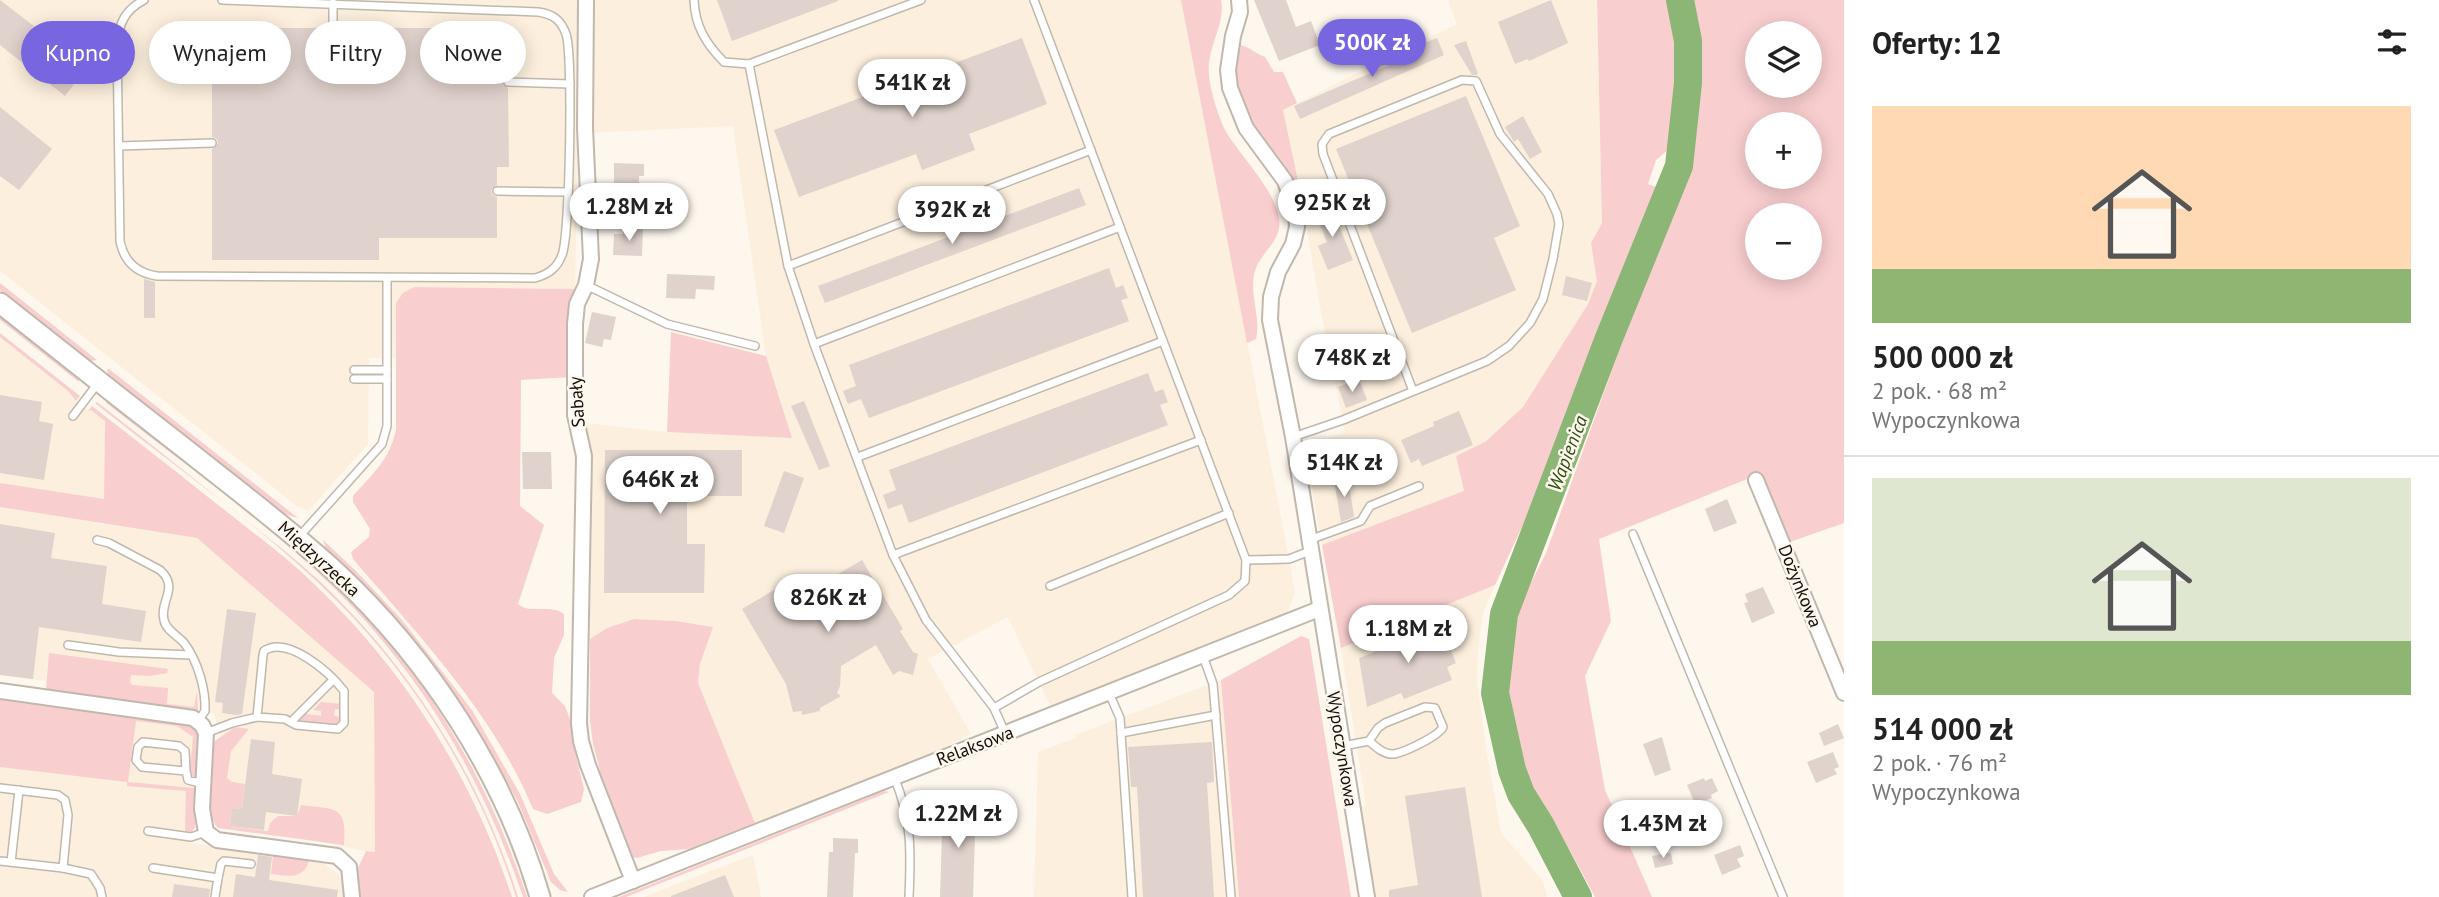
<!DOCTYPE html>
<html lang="pl">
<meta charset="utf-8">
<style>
body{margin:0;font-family:"PT Sans",sans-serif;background:#f6f6f6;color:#222;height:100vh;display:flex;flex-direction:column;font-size:26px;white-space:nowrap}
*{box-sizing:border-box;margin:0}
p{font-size:23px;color:#767676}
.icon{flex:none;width:38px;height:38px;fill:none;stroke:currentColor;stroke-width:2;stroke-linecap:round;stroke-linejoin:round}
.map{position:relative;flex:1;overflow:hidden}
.side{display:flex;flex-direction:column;background:#fff;width:595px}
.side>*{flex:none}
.top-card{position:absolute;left:21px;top:21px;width:665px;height:63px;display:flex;gap:14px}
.buttons{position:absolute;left:1745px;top:21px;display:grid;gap:14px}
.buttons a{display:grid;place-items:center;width:77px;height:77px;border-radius:50%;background:#fff;box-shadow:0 4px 18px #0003;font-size:35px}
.price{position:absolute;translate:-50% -60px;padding:0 16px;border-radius:24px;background:#fff;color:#222;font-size:23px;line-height:46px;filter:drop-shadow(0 2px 4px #0008)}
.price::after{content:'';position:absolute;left:50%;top:42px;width:21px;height:16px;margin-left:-10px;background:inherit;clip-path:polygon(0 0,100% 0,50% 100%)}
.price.on{background:#7865e0;color:#fff}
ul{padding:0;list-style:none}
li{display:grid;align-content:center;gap:14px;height:371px;padding:0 28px}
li+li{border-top:2px solid #e0e0e0}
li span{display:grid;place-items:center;height:217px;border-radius:0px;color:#555}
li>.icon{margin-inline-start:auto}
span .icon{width:126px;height:126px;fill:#fffc;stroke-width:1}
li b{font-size:30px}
h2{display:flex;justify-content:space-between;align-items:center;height:84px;padding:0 28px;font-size:30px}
.pill{padding:0 24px;border-radius:32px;background:#fff;box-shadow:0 4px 18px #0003;font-size:24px;line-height:63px}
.pill.on{background:#7865e0;color:#fff}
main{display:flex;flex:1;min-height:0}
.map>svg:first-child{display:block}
.built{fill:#fcefdd}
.green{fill:#f9cecf;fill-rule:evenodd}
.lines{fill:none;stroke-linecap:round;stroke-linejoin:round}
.river{stroke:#8cb676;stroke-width:28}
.building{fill:#e0d2cc}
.service-casing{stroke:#c0b8ad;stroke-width:10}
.minor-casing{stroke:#c0b8ad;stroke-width:18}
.secondary-casing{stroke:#c0b8ad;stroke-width:23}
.service{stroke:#fff;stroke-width:7}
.minor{stroke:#fff;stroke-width:14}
.secondary{stroke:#fff;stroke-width:19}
.labels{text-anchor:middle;stroke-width:5;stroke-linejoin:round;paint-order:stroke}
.street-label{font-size:18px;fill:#120f0b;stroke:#fef7ee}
.water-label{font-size:19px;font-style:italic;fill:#2a510e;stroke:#fef7ee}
</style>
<main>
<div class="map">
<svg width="1844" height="897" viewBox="0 0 1844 897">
<rect width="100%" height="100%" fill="#fef7ee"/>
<g class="built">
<polygon points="0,0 581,0 575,289 414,287 396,303 395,358 369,358 368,444 308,511 297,506 0,271"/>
<polygon points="591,0 1181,0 1289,559 1295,593 1287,613 1050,706 1008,617 928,659 971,734 933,753 755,823 698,683 700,664 713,627 676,621 634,619 607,628 590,639 592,456 584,423 667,432 792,438 766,356 733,126 589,133"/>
<polygon points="1448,0 1597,0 1602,223 1591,243 1597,281 1588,304 1523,407 1485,442 1456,456 1464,491 1322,545 1306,455 1307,449 1312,444 1345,432 1320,306 1301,195 1283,110 1457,24"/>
<polygon points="0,337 68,391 73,399 87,411 91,409 105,420 104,500 0,483"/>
<polygon points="0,507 197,538 374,692 375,853 264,830 230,826 215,741 221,736 214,713 45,688 46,681 0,675"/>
<polygon points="1495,585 1483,613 1478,649 1477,682 1486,748 1501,833 1543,881 1547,897 1376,897 1361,807 1366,805 1341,648"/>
<polygon points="1221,680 1239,897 1034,897 1038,752 1076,738 1075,735"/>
<polygon points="0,697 177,721 198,736 190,843 325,864 337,873 344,884 344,897 0,897"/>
<polygon points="753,855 761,897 644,897 708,872"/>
</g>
<g class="green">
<path d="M1181,0H1221C1226,25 1206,48 1209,74C1210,90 1217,111 1223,126C1236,153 1285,198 1279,228C1276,246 1258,255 1254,275C1250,296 1261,319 1256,339L1247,343Z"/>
<polygon points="1597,0 1671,0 1680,44 1674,122 1668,150 1656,160 1648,184 1659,188 1599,341 1567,430 1495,585 1341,648 1322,545 1464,491 1456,456 1485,442 1523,407 1588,304 1597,281 1591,243 1602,223"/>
<path d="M1690,0H1844V523L1787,543L1757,475L1599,539L1611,621L1585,676L1605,790L1652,897H1595L1553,819L1521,778L1501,695L1513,618L1546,553L1624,337L1687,179L1701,40ZM1757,33H1810V86H1757ZM1757,124H1810V177H1757ZM1757,215H1810V268H1757Z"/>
<path d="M1241,45C1251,48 1256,54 1265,57L1274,72H1283L1297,103L1283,110L1301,195C1265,154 1231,107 1235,50Z"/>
<polygon points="0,283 97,360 90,361 87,359 5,294 0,290"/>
<path d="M414,287L575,289L568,313L570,377L521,380L520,506L544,525L518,604C531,615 550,603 564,614V635L554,658L552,693L565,706L571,722L574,748L584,789L581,802L547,814L533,809C493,713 420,637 353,559L351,552L369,537L370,529L353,502V496C373,473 390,460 396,429V303L403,293Z"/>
<polygon points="0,315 77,376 79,382 0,320"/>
<polygon points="671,332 766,356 792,438 667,432"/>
<polygon points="0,333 80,396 76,401 68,391 0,337"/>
<polygon points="109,369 298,518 284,514 109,377 107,370"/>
<path d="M97,402C143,438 189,474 234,511C270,539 307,567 339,600C420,682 483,786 518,897H516C482,787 418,682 337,601C264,528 175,467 95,403Z"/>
<path d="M105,402H110C186,463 267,519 337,587C425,671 489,781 527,897H523C484,782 423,676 336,590C267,522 181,462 105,402Z"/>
<path d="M92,406C136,440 179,474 222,508C252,532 284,555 312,582C404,669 472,776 512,897H358V868L366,851L375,852L374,692L197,538L0,507V483L104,499L105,421L91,410L88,411Z"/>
<polygon points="323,540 355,570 402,620 472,710 520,794 554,874 568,892 560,890 551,882 518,802 476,727 401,626 364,585 326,550"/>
<polygon points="634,619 676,621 713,627 700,664 698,683 755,823 689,849 661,851 637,858 633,857 601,774 593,744 590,721 590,639 607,628"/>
<polygon points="1301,636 1309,639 1351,897 1239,897 1221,680"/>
<polygon points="49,653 168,669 167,673 150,676 131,675 130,681 132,685 168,688 167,704 194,707 197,691 198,712 196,713 46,690"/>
<polygon points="0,697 181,721 196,730 199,736 198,779 193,777 190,770 193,737 177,726 136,721 128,782 194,788 197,792 195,828 191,832 185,831 186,791 127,786 127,782 0,767"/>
<polygon points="321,702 343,704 342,710 335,709 334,716 342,717 342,722 337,726 295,721 304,711 307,711 307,714 321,716 321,711 313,710"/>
<path d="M235,727L249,729L231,751L227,778L232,782L245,784L242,809L232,808L230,826L268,831L270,823L278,816H297L301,805C336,810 347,804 344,845L218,828C200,808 211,768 212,743Z"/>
<polygon points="884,791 889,792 626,897 619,897"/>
<path d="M273,856L309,861C303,880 287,876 271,874Z"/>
</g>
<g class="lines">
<polyline class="river" points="1578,897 1541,826 1521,794 1512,770 1495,693 1504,614 1609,338 1679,166 1688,83 1688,41 1680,0"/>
</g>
<g class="building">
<polygon points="0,0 87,67 65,96 0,45"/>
<polygon points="717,0 838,0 838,1 732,41"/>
<polygon points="1254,0 1286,0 1296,27 1311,21 1320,45 1279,61"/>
<polygon points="1551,0 1568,43 1529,61 1528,59 1515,64 1498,22"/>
<polygon points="212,28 327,28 332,34 337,33 339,28 508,28 508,76 503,78 502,82 508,88 509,167 497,167 497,185 491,190 492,195 497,197 497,238 379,238 379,260 212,260 212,149 218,143 217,139 212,137"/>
<polygon points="1022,38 1047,104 969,134 975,150 922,170 916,154 799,197 774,130"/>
<polygon points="1437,38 1444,55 1300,119 1294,106 1417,53 1414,47"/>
<polygon points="1466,41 1478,74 1476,75 1472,75 1454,45"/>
<polygon points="1466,96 1520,226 1494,238 1516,290 1412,333 1336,149"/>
<polygon points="0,107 52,149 19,190 0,176"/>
<polygon points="1523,116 1542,152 1530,159 1518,139 1514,142 1505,127"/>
<polygon points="614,163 644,164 644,176 639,176 639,184 614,184"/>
<polygon points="1079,188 1086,205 825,303 818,286"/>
<polygon points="1330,204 1353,260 1328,270 1318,246 1327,242 1314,210"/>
<polygon points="623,228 643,229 642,256 613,255 614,234 623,234"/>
<polygon points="1109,268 1116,288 1123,285 1128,298 1121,300 1129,321 869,418 861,399 848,404 843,391 856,386 849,365"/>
<polygon points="667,274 715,276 714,290 696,289 695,299 666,298"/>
<polygon points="1566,276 1592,283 1587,301 1562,295"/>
<polygon points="144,279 155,282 155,318 144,318"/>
<polygon points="592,312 616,317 611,340 604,339 602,347 585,343"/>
<polygon points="1148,373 1155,392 1163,389 1168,402 1160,405 1168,425 909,523 902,504 888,509 883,495 896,490 889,470"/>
<polygon points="1359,379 1367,400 1346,408 1338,387"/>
<polygon points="0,395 42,402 39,421 53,424 44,480 0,473"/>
<polygon points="804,401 830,466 819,470 791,406"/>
<polygon points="1459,411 1473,445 1422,466 1419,459 1411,463 1401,440 1434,426 1433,422"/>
<polygon points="605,450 742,450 742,496 687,496 687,544 705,544 704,593 604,593"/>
<polygon points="522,452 551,452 552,489 523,489"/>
<polygon points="784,471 804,478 784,533 764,526"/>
<polygon points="1348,477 1354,517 1341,522 1334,480"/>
<polygon points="1727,499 1737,523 1714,532 1705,509"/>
<polygon points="0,524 55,533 51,558 107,566 102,604 146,611 141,642 39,627 33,679 0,675"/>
<polygon points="862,560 903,629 900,631 913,652 918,654 913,675 899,671 893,675 876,645 841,666 840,686 837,693 841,696 820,708 820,711 802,715 802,711 793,712 786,684 742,609 784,584 794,600"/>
<polygon points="1763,587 1775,613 1752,623 1744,603 1748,602 1745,594"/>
<polygon points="227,609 256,613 242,714 237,715 222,713 223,703 215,702"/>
<polygon points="1438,619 1456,663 1447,667 1452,680 1404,699 1401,693 1367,707 1359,658 1394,645 1391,638"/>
<polygon points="1838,724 1844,738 1824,746 1819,733"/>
<polygon points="1662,737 1671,770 1655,776 1643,744"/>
<polygon points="251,739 275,742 272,774 302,779 297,816 266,812 264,830 230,826 232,808 242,809"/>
<polygon points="1212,742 1214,782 1207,783 1214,897 1143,897 1137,787 1131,787 1128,747"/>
<polygon points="1833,752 1839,767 1834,769 1837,774 1816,783 1807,762"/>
<polygon points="1704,778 1705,781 1712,778 1718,791 1711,795 1712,798 1695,804 1687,785"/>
<polygon points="1465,787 1482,897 1389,897 1389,890 1418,885 1405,796"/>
<polygon points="943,802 976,803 973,897 940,897"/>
<polygon points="833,838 858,839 858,853 855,853 853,897 827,897 829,852 833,852"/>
<polygon points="1740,845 1744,856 1737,859 1741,867 1722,875 1714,855"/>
<polygon points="1671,853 1673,864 1655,868 1652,856"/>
<polygon points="258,855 272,857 269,880 338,890 337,897 233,897 236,874 255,877"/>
<polygon points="725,875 734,897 671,897 671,896"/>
<polygon points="174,884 210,889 209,897 172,897"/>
</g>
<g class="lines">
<defs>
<g id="service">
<path d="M144,0C125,10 119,23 117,44L120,241C124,262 137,273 157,276L535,278C549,274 557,268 562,255C570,235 573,53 566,34C561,20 553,14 538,12L222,0"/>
<path d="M694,0C695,26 706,44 724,62L749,64L921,0"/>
<polyline points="333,28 333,3"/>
<polyline points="749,64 788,266 814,344 893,555 926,620 994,708 1006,735"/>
<polyline points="508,82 570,84"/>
<polyline points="119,146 212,143"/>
<polyline points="497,191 567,192"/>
<polyline points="788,266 1091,150"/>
<polyline points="586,285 667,324 755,346"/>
<polyline points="814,344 1120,227"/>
<polyline points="354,370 387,370"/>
<polyline points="354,379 387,379"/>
<polyline points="73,416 98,383"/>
<polyline points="1293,437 1343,420 1487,361 1509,346 1530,323 1543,299 1553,259 1559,224 1557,214 1548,194 1500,134 1476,81 1462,80 1329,134 1322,144 1323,154 1413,391"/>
<polyline points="858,457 1163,341"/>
<polyline points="1633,534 1783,897"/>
<polyline points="298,538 382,444 387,426 387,279"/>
<path d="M97,540L109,543L160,570C180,588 159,601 164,620C166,631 179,636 185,644C198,662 206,690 205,711L198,721"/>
<polyline points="1309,540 1361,521 1370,506 1419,486"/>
<polyline points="893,555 1201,440"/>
<polyline points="1246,560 1289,559 1310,551"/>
<polyline points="1050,586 1229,513"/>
<polyline points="68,645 119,652 191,655"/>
<polyline points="1203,656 1213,684 1231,897"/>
<polyline points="1109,693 1120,718 1132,897"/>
<polyline points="994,708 1039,682 1229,595 1245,581 1246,560 1034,0"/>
<polyline points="291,722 333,680"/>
<path d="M206,733L232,723L257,717L285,719L296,725L338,729L344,723V691C330,673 288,635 264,651L263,655L257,717"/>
<polyline points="1121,733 1216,715"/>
<path d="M1343,746L1369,741L1378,728L1385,723L1425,707L1435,708L1443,727C1439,736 1405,752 1394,754C1384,755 1376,747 1369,741"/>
<polyline points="186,771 185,751 179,746 143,742 138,747 136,760 142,767 186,771 188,780 204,784"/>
<path d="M894,777C912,819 911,852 909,897"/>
<polyline points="0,788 58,795 65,800 68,815 63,868 0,861"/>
<polyline points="148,831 191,837 206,832"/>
<polyline points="11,862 19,790"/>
<polyline points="63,868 91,874 100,888 102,897"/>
<polyline points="153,868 218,878 215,897"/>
<polyline points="218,878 221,864 224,861 251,864"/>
</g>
<g id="minor">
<polyline points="586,0 585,128 591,259 586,285 577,304 575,324 575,415 584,456 579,723 581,741 588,765 633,881"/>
<polyline points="1239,0 1240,12 1233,36 1228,70 1230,88 1246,128 1285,181 1296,213 1297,227 1293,244 1278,272 1271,297 1270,320 1293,437 1367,897"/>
<polyline points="1756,480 1844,693"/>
<polyline points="0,691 193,718 202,725 206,733 202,809 206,832 217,840 337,856 349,867 352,897"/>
<polyline points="592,897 1319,609"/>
</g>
<path id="secondary" d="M0,303C63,353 125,402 188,451C238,491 289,529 336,572C429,659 505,775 540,897"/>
</defs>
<use href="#service" class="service-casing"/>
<use href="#minor" class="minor-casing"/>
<use href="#secondary" class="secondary-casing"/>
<use href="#service" class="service"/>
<use href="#minor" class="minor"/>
<use href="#secondary" class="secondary"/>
</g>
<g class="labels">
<g class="street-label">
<text transform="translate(577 402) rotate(-94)" y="6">Sabały</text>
<text transform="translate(319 559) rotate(42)" y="6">Międzyrzecka</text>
<text transform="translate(1800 586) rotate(68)" y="6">Dożynkowa</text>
<text transform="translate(975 746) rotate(-21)" y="6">Relaksowa</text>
<text transform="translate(1342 749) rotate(81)" y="6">Wypoczynkowa</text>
</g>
<g class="water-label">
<text transform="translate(1567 453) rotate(-69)" y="7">Wapienica</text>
</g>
</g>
</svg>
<div class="buttons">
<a><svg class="icon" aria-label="layers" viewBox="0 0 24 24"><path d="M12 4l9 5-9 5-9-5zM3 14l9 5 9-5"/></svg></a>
<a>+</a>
<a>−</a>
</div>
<b class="price on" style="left:1372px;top:79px">500K zł</b>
<b class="price" style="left:912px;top:119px">541K zł</b>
<b class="price" style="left:1332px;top:239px">925K zł</b>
<b class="price" style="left:629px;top:243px">1.28M zł</b>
<b class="price" style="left:952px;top:246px">392K zł</b>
<b class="price" style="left:1352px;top:394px">748K zł</b>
<b class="price" style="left:1344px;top:499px">514K zł</b>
<b class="price" style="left:660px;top:516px">646K zł</b>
<b class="price" style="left:828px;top:634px">826K zł</b>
<b class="price" style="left:1408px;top:665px">1.18M zł</b>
<b class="price" style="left:958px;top:850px">1.22M zł</b>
<b class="price" style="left:1663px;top:860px">1.43M zł</b>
<div class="top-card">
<a class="pill on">Kupno</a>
<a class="pill">Wynajem</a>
<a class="pill">Filtry</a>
<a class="pill">Nowe</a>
</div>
</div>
<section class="side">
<h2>Oferty: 12<svg class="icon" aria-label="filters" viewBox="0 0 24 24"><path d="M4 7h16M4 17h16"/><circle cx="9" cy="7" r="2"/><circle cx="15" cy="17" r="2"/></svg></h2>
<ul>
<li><span style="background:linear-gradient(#ffd9b3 75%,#8fb573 0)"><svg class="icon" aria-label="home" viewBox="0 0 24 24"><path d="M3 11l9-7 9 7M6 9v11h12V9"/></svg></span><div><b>500 000 zł</b><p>2 pok. · 68 m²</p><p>Wypoczynkowa</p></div></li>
<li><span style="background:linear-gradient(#dfe7d0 75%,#8fb573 0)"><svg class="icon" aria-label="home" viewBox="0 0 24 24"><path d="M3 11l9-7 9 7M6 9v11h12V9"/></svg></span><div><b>514 000 zł</b><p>2 pok. · 76 m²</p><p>Wypoczynkowa</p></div></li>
</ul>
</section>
</main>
